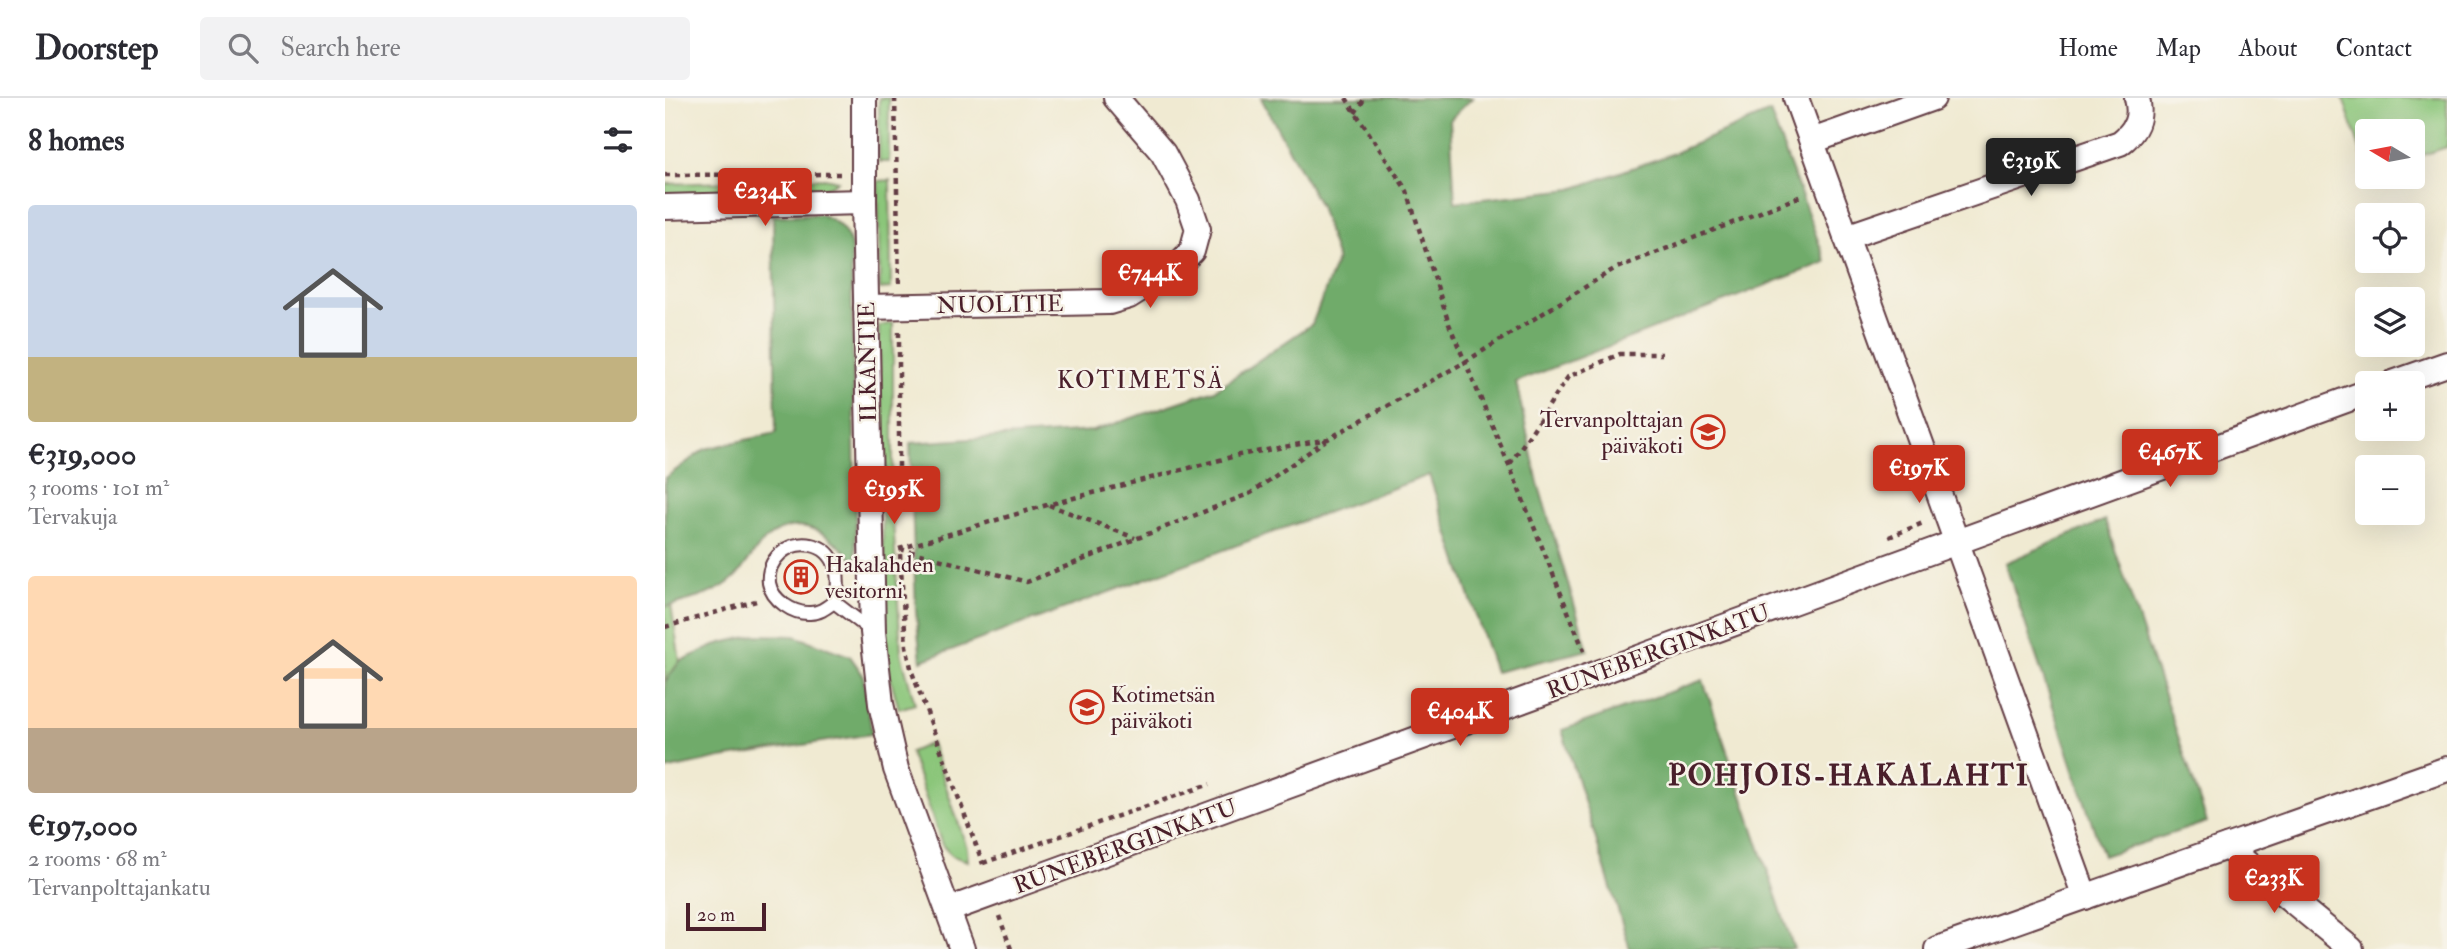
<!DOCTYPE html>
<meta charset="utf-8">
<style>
body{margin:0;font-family:"IM FELL Double Pica",serif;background:#f2f2f3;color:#2b2b33;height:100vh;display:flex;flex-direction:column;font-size:26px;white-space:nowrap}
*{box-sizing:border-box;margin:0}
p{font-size:23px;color:#7c7c81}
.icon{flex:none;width:38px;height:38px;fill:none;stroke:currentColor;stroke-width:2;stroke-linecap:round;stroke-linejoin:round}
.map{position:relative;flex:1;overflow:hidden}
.panel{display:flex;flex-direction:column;background:#fff;width:665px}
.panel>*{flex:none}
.needle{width:46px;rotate:280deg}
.buttons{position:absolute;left:1690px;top:21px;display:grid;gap:14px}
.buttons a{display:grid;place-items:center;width:70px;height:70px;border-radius:7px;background:#fff;box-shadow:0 7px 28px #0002;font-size:35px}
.scale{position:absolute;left:21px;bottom:18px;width:80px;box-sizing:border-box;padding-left:7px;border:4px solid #4a1f2b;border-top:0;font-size:19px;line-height:24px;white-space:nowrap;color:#4a1f2b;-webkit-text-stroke:5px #f7f3e8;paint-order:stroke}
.price{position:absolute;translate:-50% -60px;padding:0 16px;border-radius:7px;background:#c8321e;color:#fff;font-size:23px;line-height:46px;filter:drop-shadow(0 2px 4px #0008)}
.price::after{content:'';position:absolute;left:50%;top:42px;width:21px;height:16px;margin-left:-10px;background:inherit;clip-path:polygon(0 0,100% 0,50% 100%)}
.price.active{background:#222;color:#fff}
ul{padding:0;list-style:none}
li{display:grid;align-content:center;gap:14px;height:371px;padding:0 28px}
li span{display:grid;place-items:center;height:217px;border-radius:7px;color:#555}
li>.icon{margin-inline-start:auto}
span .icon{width:126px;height:126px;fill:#fffc;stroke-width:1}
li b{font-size:30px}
h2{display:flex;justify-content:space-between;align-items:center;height:84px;padding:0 28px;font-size:30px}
header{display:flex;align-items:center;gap:42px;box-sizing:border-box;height:98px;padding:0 35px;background:#fff;border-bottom:2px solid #e1e1e2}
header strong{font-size:33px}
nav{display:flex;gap:38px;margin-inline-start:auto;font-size:24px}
.search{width:490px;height:63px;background:#f2f2f3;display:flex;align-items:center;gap:18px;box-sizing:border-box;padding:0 24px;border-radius:7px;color:#7c7c81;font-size:26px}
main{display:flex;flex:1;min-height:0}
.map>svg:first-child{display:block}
.green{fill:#8bc67a;stroke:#6a7252;stroke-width:2}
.forest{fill:#70ab6a;stroke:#5d654a;stroke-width:2}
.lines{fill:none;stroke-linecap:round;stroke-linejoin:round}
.service-casing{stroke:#633d44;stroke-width:16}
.minor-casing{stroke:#633d44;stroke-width:28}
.path{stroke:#633d44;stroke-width:4.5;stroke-dasharray:5 5;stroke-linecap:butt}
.service{stroke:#fff;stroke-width:12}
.minor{stroke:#fff;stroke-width:24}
.labels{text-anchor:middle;stroke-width:5;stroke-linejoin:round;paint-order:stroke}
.street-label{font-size:23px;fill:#4a1f2b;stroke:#f7f3e8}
.poi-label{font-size:23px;fill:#4a1f2b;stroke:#f7f3e8;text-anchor:start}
.neighbourhood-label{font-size:24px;letter-spacing:2px;fill:#4a1f2b;stroke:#f7f3e8}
.district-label{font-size:30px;font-weight:bold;letter-spacing:2px;fill:#4a1f2b;stroke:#f7f3e8}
</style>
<header>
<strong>Doorstep</strong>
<div class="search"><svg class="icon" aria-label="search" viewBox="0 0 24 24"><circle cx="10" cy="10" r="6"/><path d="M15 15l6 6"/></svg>Search here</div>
<nav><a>Home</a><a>Map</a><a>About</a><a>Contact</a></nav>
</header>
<main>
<section class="panel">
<h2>8 homes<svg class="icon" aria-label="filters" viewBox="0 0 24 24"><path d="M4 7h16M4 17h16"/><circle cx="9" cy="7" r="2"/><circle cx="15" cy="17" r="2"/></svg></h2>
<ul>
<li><span style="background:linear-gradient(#c9d6e8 70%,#c2b280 0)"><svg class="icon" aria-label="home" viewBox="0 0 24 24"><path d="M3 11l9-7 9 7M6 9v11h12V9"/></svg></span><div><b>€319,000</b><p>3 rooms · 101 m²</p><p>Tervakuja</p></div></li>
<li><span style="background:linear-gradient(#ffd9b3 70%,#b9a48a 0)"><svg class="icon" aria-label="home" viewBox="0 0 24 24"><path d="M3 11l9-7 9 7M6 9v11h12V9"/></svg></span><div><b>€197,000</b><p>2 rooms · 68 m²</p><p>Tervanpolttajankatu</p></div></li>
</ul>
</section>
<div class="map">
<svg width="1782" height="851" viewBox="0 0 1782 851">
<rect width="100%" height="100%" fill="#f7f3e8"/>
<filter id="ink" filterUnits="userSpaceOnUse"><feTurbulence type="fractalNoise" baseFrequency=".0143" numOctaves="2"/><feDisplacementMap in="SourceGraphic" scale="14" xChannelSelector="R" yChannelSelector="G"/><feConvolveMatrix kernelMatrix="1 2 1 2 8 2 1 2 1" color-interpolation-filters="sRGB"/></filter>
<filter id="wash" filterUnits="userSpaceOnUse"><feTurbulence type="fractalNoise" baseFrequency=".00686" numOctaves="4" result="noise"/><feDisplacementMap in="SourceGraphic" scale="28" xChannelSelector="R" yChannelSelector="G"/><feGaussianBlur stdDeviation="1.57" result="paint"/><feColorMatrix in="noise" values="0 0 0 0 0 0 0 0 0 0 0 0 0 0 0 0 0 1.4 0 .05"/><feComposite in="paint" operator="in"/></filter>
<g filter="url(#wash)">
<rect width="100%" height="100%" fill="#f0ead2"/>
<g class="green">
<rect x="214" y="0" width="10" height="64"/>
<polygon points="1678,0 1782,0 1782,49 1748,60 1748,33 1703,33 1703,75"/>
<path d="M160,80L173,83C160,95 137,94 120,94L121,82Z"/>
<polygon points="225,82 226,190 215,191 213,83"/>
<polygon points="94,83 94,95 0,97 0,86"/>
<polygon points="228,225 228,420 236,555 250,606 234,611 223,571 219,508 214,228"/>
<polygon points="6,507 15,563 0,584 0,509"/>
<polygon points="266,645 302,750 303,763 287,758 277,747 245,654"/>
</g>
<g class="forest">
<polygon points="596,0 807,0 785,22 790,104 907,91 1004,57 1105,14 1161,164 851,284 873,385 923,552 830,574 764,377 256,563 251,514 245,345 428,333 550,292 647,226 672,162 655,108"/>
<path d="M155,116C172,123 180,130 186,147L191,465C167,438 136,411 100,442C88,453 81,469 69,480C51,497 23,502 0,509V380L40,351L111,335L108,118Z"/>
<polygon points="1440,422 1542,724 1438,758 1340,465"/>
<polygon points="91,537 130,538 185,558 198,577 207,636 56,660 0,672 0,584 15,563 56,545"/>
<polygon points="1038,582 1129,851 965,851 897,632"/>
</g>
</g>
<g filter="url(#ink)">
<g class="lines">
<defs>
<path id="service" d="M169,504C177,482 173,452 146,447C123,442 101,462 104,485C107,502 128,516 145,515C155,515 162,509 169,504L208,534"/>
<g id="minor">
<polyline points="199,0 199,104 208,534 216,606 231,671 297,851"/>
<polyline points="1131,0 1420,799"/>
<polyline points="1147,43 1268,0"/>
<polyline points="0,109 199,104"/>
<path d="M1181,139L1455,45C1471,33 1477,20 1472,0"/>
<polyline points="201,209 444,204 464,198 513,167 527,153 533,131 523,102 498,55 451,0"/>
<polyline points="1728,285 1782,266"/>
<polyline points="1562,749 1686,851"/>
<polyline points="283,812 1703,294"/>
<polyline points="1272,851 1782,671"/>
</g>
</defs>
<use href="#service" class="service-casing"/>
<use href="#minor" class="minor-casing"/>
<g class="path">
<polyline points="230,0 234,185"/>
<polyline points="681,0 742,93 784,226 844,367 919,553"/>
<polyline points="690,15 700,0"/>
<polyline points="0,77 175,76"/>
<polyline points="845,366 903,279 955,256 997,256"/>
<polyline points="384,407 470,440"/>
<polyline points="234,409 234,232"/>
<polyline points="1224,439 1258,425"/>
<polyline points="234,451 382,407 574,357 663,341 800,264 949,171 1139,97"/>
<polyline points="235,451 362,484 586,395 661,342"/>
<polyline points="235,456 241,548 247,574 318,766"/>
<polyline points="0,529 91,503"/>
<polyline points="318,765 545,686"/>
<polyline points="334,818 346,851"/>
</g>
<use href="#service" class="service"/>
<use href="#minor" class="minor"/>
</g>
</g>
<defs>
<symbol id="school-ring" viewBox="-11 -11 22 22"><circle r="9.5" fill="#f7f3e8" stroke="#c8321e" stroke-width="1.5"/><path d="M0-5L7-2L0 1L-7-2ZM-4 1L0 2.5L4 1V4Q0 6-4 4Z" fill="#c8321e"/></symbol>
<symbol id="building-ring" viewBox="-11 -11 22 22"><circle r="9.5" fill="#f7f3e8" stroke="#c8321e" stroke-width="1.5"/><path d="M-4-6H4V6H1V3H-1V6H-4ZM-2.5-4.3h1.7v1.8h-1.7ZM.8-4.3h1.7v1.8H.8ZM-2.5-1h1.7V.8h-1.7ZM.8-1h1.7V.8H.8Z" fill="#c8321e"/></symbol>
</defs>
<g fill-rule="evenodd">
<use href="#school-ring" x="1024" y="315" width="38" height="38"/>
<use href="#building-ring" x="117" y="460" width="38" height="38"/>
<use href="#school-ring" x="403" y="590" width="38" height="38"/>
</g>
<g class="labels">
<g class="street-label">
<text transform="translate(335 206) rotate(-1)" y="8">NUOLITIE</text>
<text transform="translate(202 264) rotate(-91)" y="8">ILKANTIE</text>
<text transform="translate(993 553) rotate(-20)" y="8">RUNEBERGINKATU</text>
<text transform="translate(460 748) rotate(-20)" y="8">RUNEBERGINKATU</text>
</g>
<g class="poi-label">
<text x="1018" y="329" text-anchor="end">Tervanpolttajan<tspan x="1018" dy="26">päiväkoti</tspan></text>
<text x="160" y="474">Hakalahden<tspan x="160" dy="26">vesitorni</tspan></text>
<text x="446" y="604">Kotimetsän<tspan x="446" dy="26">päiväkoti</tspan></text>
</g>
<g class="neighbourhood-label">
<text x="476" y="290">KOTIMETSÄ</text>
</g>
<g class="district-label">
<text x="1184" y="687">POHJOIS-HAKALAHTI</text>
</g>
</g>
</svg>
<div class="buttons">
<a><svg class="needle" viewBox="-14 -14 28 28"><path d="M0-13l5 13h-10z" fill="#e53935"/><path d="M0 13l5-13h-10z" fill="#7c7c81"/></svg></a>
<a><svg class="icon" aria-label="locate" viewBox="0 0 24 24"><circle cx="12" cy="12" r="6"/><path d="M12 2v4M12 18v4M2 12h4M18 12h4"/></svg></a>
<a><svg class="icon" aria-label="layers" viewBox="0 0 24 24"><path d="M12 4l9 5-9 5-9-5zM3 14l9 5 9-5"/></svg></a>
<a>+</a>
<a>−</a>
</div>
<div class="scale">20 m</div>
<b class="price active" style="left:1366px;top:100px">€319K</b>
<b class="price" style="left:100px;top:130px">€234K</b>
<b class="price" style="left:485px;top:212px">€744K</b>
<b class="price" style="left:1505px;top:391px">€467K</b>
<b class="price" style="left:1254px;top:407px">€197K</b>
<b class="price" style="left:229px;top:428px">€195K</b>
<b class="price" style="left:795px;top:650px">€404K</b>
<b class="price" style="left:1609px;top:817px">€233K</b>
</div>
</main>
